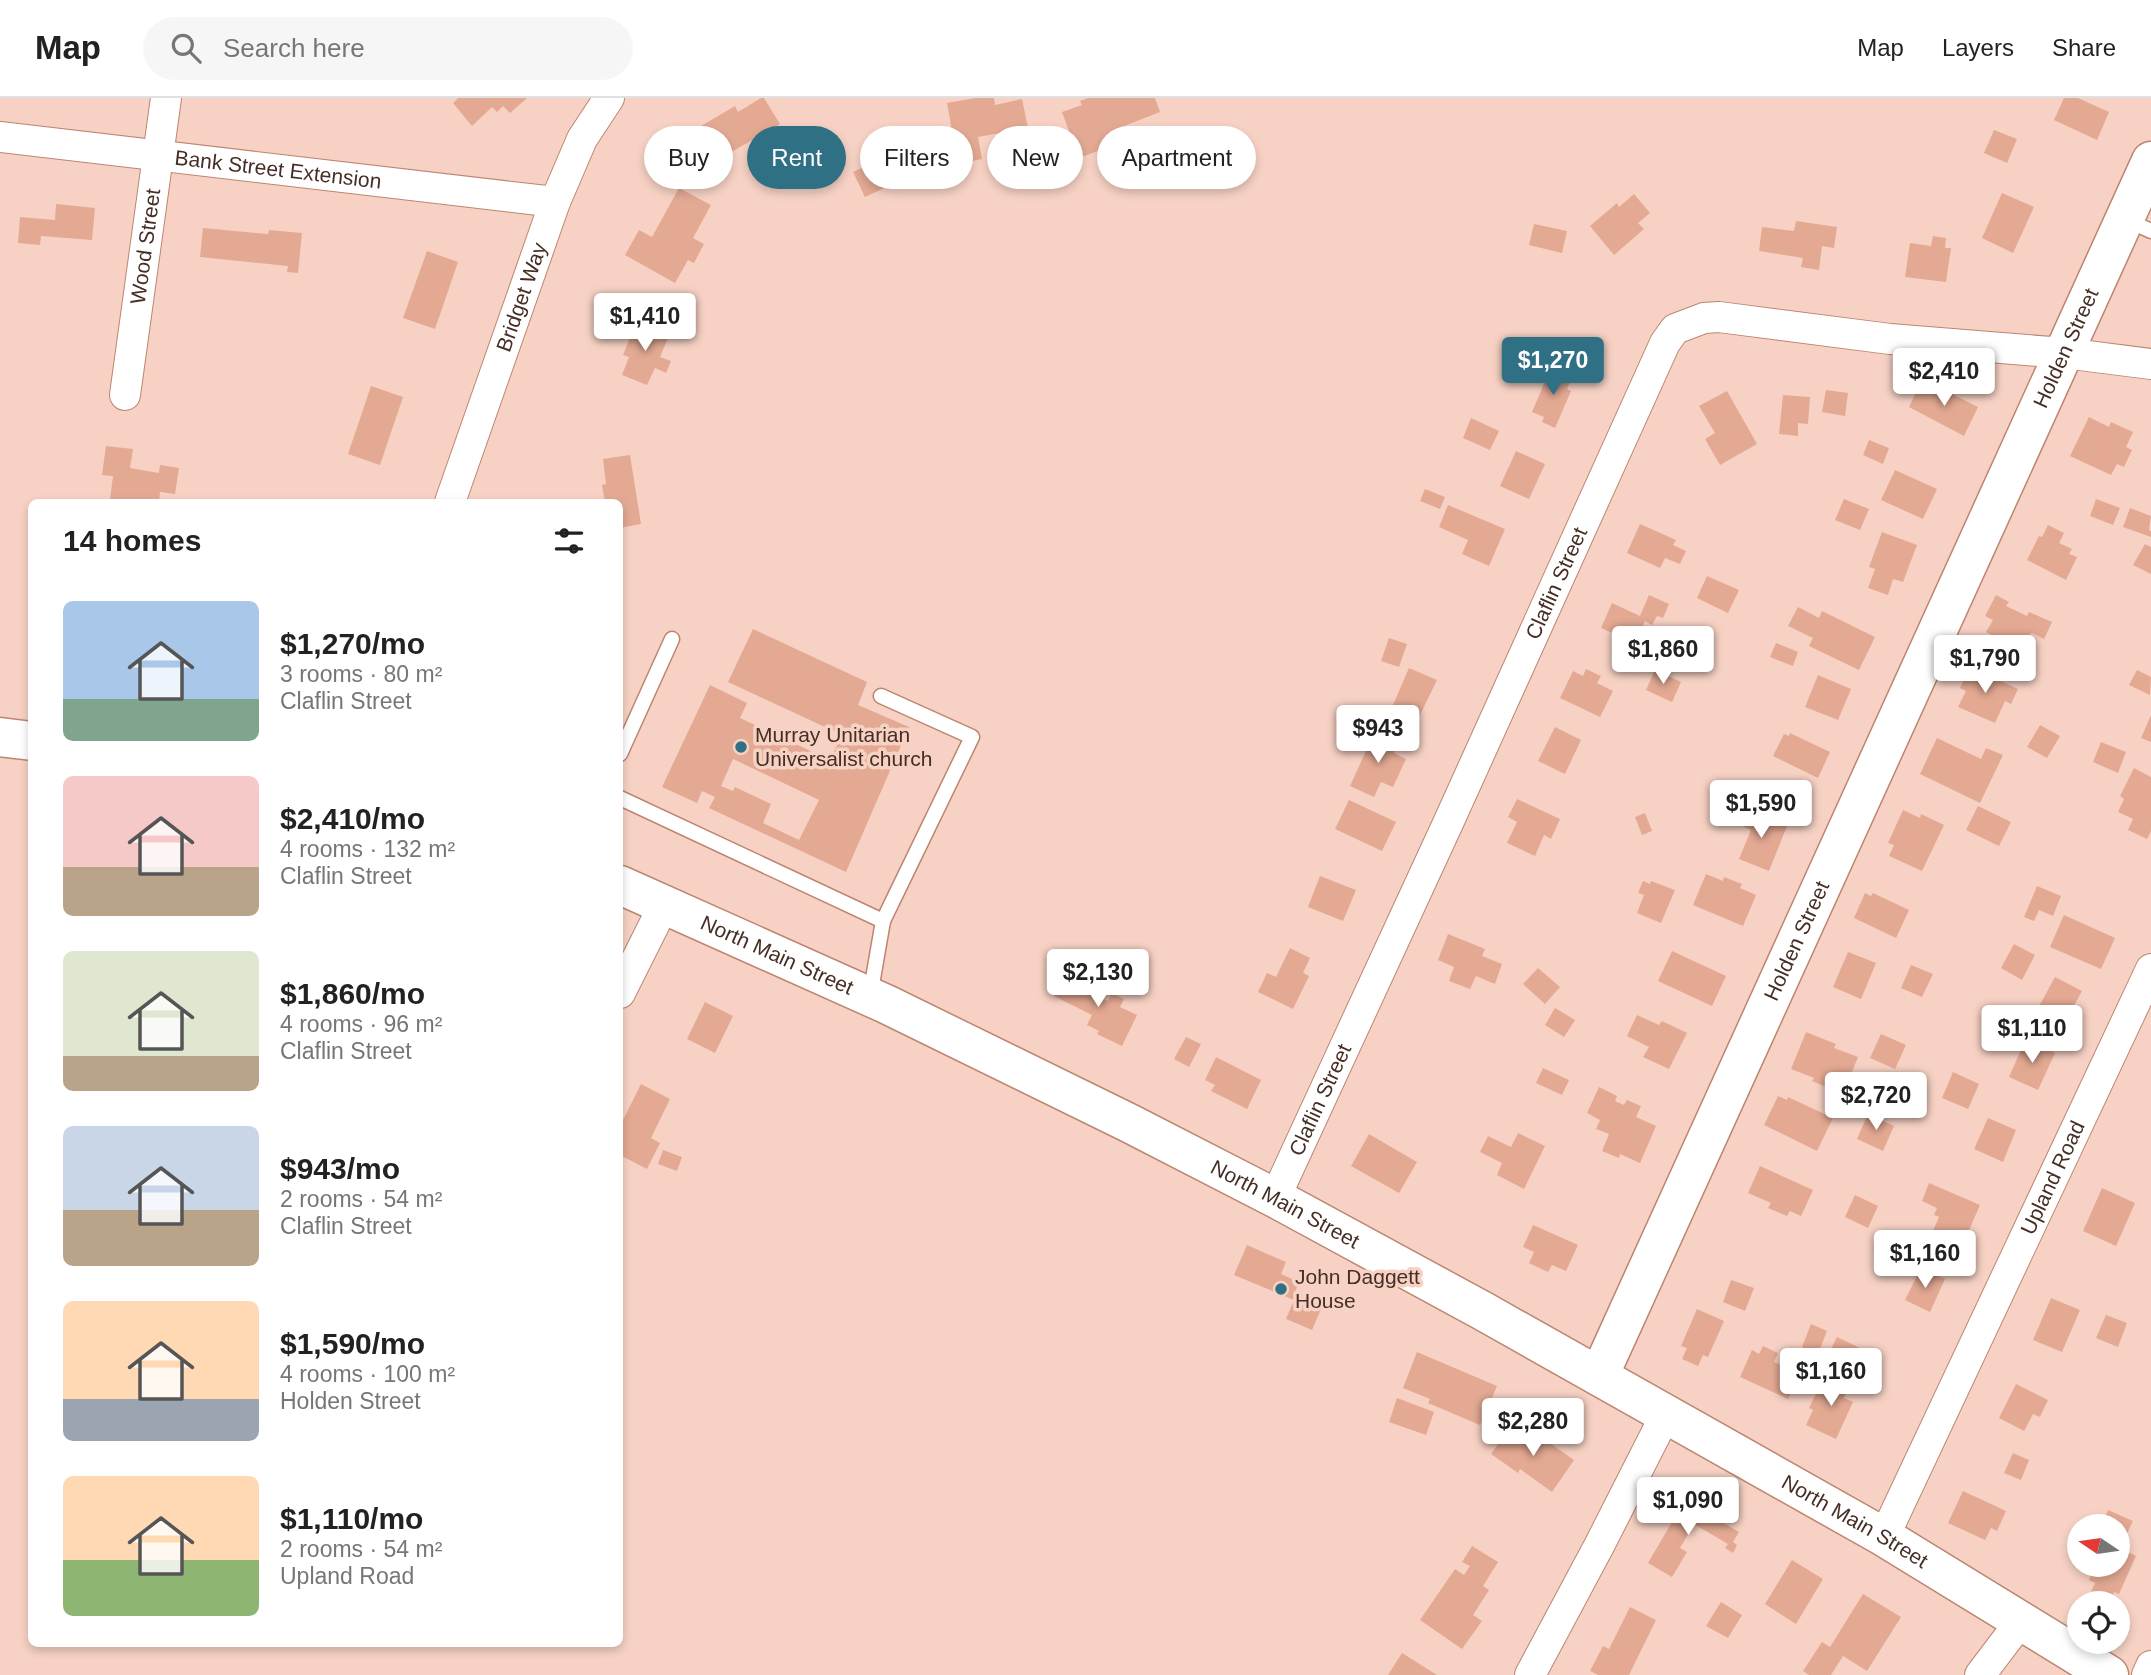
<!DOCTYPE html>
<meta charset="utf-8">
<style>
body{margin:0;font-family:Helvetica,sans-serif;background:#f6f6f6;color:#222;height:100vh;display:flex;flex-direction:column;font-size:26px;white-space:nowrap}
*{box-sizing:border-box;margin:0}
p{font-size:23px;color:#767676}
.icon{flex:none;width:38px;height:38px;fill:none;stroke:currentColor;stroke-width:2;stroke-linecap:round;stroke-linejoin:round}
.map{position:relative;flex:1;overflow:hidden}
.sheet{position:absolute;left:28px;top:401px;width:595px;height:1148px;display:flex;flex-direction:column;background:#fff;border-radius:10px;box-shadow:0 4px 10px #0003}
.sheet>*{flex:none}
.banner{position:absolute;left:644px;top:28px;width:665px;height:63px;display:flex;gap:14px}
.needle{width:46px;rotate:283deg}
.controls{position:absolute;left:2067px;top:1416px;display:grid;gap:14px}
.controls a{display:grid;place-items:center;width:63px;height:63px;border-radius:50%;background:#fff;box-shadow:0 4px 10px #0003;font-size:35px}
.price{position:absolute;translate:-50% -60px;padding:0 16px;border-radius:7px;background:#fff;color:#222;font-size:23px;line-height:46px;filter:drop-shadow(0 2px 4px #0008)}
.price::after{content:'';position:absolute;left:50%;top:42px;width:21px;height:16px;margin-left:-10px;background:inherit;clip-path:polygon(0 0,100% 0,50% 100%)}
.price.current{background:#307084;color:#fff}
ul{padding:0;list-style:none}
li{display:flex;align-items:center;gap:21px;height:175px;padding:0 35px}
li span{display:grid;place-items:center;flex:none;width:196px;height:140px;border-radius:10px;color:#555}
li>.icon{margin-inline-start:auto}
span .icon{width:84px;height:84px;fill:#fffc;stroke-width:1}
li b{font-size:30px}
h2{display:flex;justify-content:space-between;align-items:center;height:84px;padding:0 35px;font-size:30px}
.pill{padding:0 24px;border-radius:32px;background:#fff;box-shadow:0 4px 10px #0003;font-size:24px;line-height:63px}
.pill.current{background:#307084;color:#fff}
header{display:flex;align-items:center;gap:42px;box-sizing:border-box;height:98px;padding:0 35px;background:#fff;border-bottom:2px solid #e0e0e0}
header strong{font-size:33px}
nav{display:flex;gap:38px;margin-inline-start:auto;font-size:24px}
.search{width:490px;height:63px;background:#f6f6f6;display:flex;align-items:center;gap:18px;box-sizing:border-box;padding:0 24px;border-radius:38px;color:#767676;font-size:26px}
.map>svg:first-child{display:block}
.building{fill:#e3a993;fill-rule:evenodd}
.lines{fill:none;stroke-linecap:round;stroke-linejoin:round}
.service-casing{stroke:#bd8570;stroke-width:17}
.minor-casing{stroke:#bd8570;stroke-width:32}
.secondary-casing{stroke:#bd8570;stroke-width:41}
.service{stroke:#fff;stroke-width:14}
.minor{stroke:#fff;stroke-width:30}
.secondary{stroke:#fff;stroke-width:38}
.poi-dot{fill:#307084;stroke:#f7d2c4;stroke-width:2.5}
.labels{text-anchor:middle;stroke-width:7;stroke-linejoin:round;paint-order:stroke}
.street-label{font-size:21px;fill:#452e25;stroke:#f7d2c4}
.poi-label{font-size:21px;fill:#452e25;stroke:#f7d2c4;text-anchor:start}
</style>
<header>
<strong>Map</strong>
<div class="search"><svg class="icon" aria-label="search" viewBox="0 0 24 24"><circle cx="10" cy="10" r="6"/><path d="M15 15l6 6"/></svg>Search here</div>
<nav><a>Map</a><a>Layers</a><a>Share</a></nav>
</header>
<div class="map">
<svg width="2151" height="1577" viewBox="0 0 2151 1577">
<rect width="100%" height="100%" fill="#f7d2c4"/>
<g class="building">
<polygon points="458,0 527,0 510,15 503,8 497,14 492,9 472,28 453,5"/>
<polygon points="761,0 764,0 780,26 714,64 696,31 735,8 738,14"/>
<polygon points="975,0 994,0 995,7 1022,1 1028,30 978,39 982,61 958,66 947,5"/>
<polygon points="1088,0 1155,0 1160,14 1109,34 1114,47 1079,60 1062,14 1082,7 1080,3"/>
<polygon points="2064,0 2078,0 2109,14 2097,42 2054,22"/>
<polygon points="1994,32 2017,41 2007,65 1984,55"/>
<polygon points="907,38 923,72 865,99 853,74 875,64 871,55"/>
<polygon points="679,90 711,107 693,140 704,146 694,165 688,162 675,185 625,157 639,132 652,139"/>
<polygon points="2002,95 2034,109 2013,155 1982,140"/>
<polygon points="1634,96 1650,115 1638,125 1644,131 1614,157 1590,128 1617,105 1619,109"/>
<polygon points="56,106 95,110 92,142 41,138 40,147 18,145 20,119 55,122"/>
<polygon points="1796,123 1837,129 1834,150 1822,148 1819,172 1801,169 1803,160 1759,153 1762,129 1794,133"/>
<polygon points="1534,126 1567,133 1562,155 1529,147"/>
<polygon points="203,130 268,136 269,132 302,135 298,175 287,174 288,168 200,159"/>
<polygon points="1933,138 1946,140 1945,150 1951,150 1946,184 1905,179 1910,145 1931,148"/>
<polygon points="427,153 458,164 435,231 403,220"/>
<polygon points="637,223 669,237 660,259 671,263 666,275 655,270 647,287 622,277 629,259 623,257"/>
<polygon points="1532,251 1554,261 1548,274 1526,264"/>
<polygon points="1559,270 1573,276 1567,291 1571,293 1555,330 1542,324 1544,319 1532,314 1550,272 1557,275"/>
<polygon points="1921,284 1944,296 1946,293 1978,309 1964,338 1909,309"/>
<polygon points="371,288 403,299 380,367 348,356"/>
<polygon points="1826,292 1848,295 1845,318 1822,314"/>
<polygon points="1727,293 1757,346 1720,367 1705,341 1715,335 1699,308"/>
<polygon points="1783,297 1810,299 1808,326 1798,325 1798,338 1779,336"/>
<polygon points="2089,319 2109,329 2111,324 2133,334 2126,349 2132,352 2124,369 2117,366 2111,377 2070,358"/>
<polygon points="1471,320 1499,333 1490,352 1463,340"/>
<polygon points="1869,342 1889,350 1883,366 1863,357"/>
<polygon points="106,348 133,351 130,370 159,375 160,367 179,370 175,396 160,394 159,404 126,404 110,402 113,378 102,377"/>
<polygon points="1516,353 1545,366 1529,401 1500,388"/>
<polygon points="630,357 641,426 620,430 620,404 605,404 602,387 606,386 603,361"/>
<polygon points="1895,372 1937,391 1923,421 1881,402"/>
<polygon points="1425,391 1445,399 1440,411 1420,403"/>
<polygon points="1844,401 1869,411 1860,432 1835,422"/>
<polygon points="2096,401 2120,410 2113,427 2090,418"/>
<polygon points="1448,407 1505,431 1489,468 1462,456 1468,442 1439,429"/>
<polygon points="2130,410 2151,418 2149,432 2151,433 2151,439 2123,429"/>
<polygon points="1640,426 1676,442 1673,447 1686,453 1680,466 1665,460 1660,470 1627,455"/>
<polygon points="2048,427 2064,435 2059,445 2072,451 2069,456 2077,459 2066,482 2027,462 2039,438 2042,439"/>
<polygon points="1882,434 1917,447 1903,484 1893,481 1888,497 1868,490 1875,471 1869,469"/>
<polygon points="2145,446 2151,449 2151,476 2133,467"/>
<polygon points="1707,478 1739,492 1728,515 1697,500"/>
<polygon points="1649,497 1669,506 1663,520 1657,518 1652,527 1645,523 1635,545 1601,530 1612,505 1640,518"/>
<polygon points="1996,497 2009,504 2006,508 2027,518 2029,514 2052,524 2044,541 2032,535 2016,550 1986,534 1993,522 1985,518"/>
<polygon points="1798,509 1819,520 1822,513 1875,539 1859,572 1809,548 1813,540 1788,528"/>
<path d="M753,531L867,584L858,607L909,629L846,774L709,710L715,699L702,693L697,705L662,689L710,587L747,605L740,620L830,662L842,637L728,584ZM733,661L819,702L799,742L763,725L771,706L735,689L733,693L721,688Z"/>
<polygon points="1389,540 1407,546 1399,569 1381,563"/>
<polygon points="1776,545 1798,554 1793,568 1770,559"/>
<polygon points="1970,569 2018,591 2011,606 2005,603 1995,625 1958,609 1966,593 1960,590"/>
<polygon points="1409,570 1437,582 1419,619 1393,607"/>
<polygon points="1586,571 1601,578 1597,585 1613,593 1600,619 1560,600 1573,573 1583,578"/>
<polygon points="1655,572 1681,584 1672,604 1646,592"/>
<polygon points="2137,572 2151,579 2150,597 2129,587"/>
<polygon points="1818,577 1851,591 1838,622 1805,609"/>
<polygon points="2151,617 2151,644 2141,640"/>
<polygon points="2040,627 2060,638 2047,660 2027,649"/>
<polygon points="1555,629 1581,642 1565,676 1538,663"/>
<polygon points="1375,633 1399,644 1394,655 1406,661 1393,689 1381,684 1374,699 1350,688"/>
<polygon points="1790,635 1830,654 1818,680 1773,658 1784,636 1789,638"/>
<polygon points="1937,640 1981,661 1986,650 2003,657 1980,705 1920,676"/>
<polygon points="2101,644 2126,654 2118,675 2093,664"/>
<polygon points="2134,670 2151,679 2151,733 2147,741 2128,732 2133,721 2118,714 2124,701 2120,698"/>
<polygon points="1517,701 1560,721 1551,741 1544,737 1535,758 1507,745 1517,724 1508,719"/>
<polygon points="1349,702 1396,724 1382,753 1335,731"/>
<polygon points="1978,708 2011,724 1999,748 1966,732"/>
<polygon points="1747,711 1787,728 1769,773 1739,761 1751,732 1740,727"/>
<polygon points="1903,712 1920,720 1921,716 1944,727 1922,773 1889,758 1894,747 1888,745"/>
<polygon points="1645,715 1652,733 1642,737 1635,719"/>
<polygon points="1706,776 1723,783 1724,779 1742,786 1740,790 1756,797 1743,828 1693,807"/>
<polygon points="1320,778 1356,792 1343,823 1308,809"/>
<polygon points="1643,783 1650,786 1651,783 1675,792 1661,825 1637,815 1644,797 1638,795"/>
<polygon points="2037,788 2061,798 2053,818 2039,812 2034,823 2024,819"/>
<polygon points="1865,795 1871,798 1873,795 1909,812 1896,840 1854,820"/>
<polygon points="2064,817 2115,840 2101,871 2050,849"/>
<polygon points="1448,836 1485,851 1482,858 1502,866 1495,886 1476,878 1470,891 1449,883 1454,869 1438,862"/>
<polygon points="2014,846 2035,857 2022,882 2001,870"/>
<polygon points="1290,850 1310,860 1303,875 1309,878 1293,911 1258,894 1267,875 1276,879"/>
<polygon points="1672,853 1726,878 1712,908 1658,883"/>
<polygon points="1848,854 1876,865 1861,901 1833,889"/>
<polygon points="1911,867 1933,876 1922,899 1901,890"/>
<polygon points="1538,870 1560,889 1545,906 1523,886"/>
<polygon points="1065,875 1094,889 1091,895 1108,903 1112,895 1124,901 1120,909 1137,917 1122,948 1097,936 1099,933 1087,927 1092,917 1054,898"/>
<polygon points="2055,879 2082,893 2065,924 2038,910"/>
<polygon points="705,904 733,918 715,955 687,941"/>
<polygon points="1555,910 1575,922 1564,939 1545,927"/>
<polygon points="1637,917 1659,927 1662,923 1687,935 1669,971 1643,959 1649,949 1627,938"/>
<polygon points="1806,934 1836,946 1834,950 1858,959 1843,996 1812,983 1814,980 1791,971"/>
<polygon points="1881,936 1906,947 1895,971 1870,960"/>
<polygon points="1186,939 1201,946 1189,969 1174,961"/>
<polygon points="2026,941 2055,955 2038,992 2009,979"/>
<polygon points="1216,959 1261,982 1247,1011 1211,993 1215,987 1205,982"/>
<polygon points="1543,970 1569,982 1562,997 1536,985"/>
<polygon points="1953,974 1979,986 1968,1011 1942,1000"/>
<polygon points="641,986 670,1001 651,1040 660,1045 647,1071 620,1057 620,1022 622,1024"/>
<polygon points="1599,989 1617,998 1615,1003 1624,1007 1627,1002 1641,1008 1636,1019 1656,1028 1640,1065 1620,1056 1619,1060 1602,1053 1609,1036 1596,1031 1600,1022 1587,1015"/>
<polygon points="1778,998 1787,1002 1788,999 1833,1020 1817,1053 1764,1027"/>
<polygon points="1868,1016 1894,1028 1883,1053 1857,1041"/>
<polygon points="1988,1020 2016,1032 2003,1064 1974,1051"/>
<polygon points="1518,1035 1545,1048 1524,1091 1497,1077 1502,1065 1480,1054 1488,1038 1511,1049"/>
<polygon points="1369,1036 1417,1064 1399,1095 1351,1068"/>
<polygon points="663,1052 682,1059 677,1073 658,1066"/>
<polygon points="1760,1068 1813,1092 1801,1118 1790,1113 1787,1118 1768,1110 1771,1105 1748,1095"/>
<polygon points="1929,1085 1980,1107 1963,1146 1933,1133 1939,1119 1934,1117 1937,1110 1922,1103"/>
<polygon points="2102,1090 2135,1105 2116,1148 2083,1133"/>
<polygon points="1855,1097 1878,1108 1868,1130 1845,1119"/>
<polygon points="1533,1127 1578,1147 1566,1173 1552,1167 1548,1174 1529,1165 1534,1154 1523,1149"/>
<polygon points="1878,1134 1908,1142 1903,1159 1873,1151"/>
<polygon points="1247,1147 1286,1164 1281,1176 1299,1184 1294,1197 1322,1209 1312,1232 1286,1221 1294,1202 1234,1177"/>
<polygon points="1921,1170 1945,1181 1930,1214 1905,1202"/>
<polygon points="1731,1182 1754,1190 1745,1213 1723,1204"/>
<polygon points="2051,1200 2080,1212 2062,1254 2033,1242"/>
<polygon points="1697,1211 1724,1223 1708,1259 1703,1257 1698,1268 1682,1261 1687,1250 1681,1248"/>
<polygon points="2106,1217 2127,1225 2118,1249 2096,1240"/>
<polygon points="1811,1226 1827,1233 1818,1256 1802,1249"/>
<polygon points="1837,1239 1860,1250 1849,1272 1826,1261"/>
<polygon points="1763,1248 1778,1255 1774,1264 1800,1276 1788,1301 1740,1279 1752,1252 1759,1256"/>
<polygon points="1417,1254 1497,1288 1480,1327 1428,1305 1430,1301 1403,1290"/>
<polygon points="1831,1276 1851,1285 1844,1300 1853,1304 1836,1341 1806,1327 1813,1312 1809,1310 1817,1294 1822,1296"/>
<polygon points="2016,1286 2048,1302 2040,1319 2033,1316 2024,1333 1999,1320"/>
<polygon points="1397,1300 1434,1314 1426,1337 1389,1324"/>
<polygon points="1512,1327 1540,1347 1544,1341 1574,1362 1552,1394 1520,1371 1518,1375 1491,1356"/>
<polygon points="2013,1355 2029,1362 2021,1382 2004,1375"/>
<polygon points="1963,1393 2006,1413 1997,1433 1991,1430 1985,1442 1948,1425"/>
<polygon points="1685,1402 1739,1434 1733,1444 1737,1447 1733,1455 1725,1450 1728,1446 1694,1426 1680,1450 1687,1454 1672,1479 1648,1465"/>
<polygon points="2108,1412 2133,1423 2123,1444 2118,1442 2118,1428 2101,1428"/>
<polygon points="1472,1448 1498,1464 1483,1488 1489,1492 1473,1517 1482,1523 1462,1551 1420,1522 1455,1471 1464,1477 1470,1468 1462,1464"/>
<polygon points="2118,1449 2136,1458 2119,1496 2114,1494 2109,1505 2090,1496 2095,1485 2089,1482 2096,1466 2118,1466"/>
<polygon points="1792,1462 1823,1481 1796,1526 1765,1506"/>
<polygon points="1863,1496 1901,1519 1867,1573 1843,1558 1831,1577 1809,1577 1803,1573 1822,1544 1830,1549"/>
<polygon points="1721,1504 1742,1517 1728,1540 1706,1528"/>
<polygon points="1630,1509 1656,1522 1629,1577 1598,1577 1590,1573 1603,1548 1609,1551"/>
<polygon points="1402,1555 1437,1577 1388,1577"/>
</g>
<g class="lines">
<defs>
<g id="service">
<polyline points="2127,122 2151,133"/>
<polyline points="620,656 672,541"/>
<polyline points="620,700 883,823"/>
<polyline points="870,898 883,823 972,639 881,598"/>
</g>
<g id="minor">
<path id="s1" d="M0,39L555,104"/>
<path id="s2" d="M125,297L166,0"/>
<path id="s3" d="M450,404L555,104L582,41L609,0"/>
<polyline points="620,895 664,807"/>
<path id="s4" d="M1275,1100L1449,723L1665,245L1675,231L1704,220L1719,219L1890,241L2064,255L2151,266"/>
<path id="s5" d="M1884,1439L2151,871"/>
<polyline points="1530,1577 1600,1446 1666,1316"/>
<polyline points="1980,1577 2021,1523"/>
<polyline points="2147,1577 2151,1568"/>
</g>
<g id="secondary">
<polyline points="0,639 32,643"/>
<path id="s6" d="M620,787L886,906L1129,1025L1275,1100L1483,1213L1884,1439L2109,1577"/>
<path id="s7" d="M1599,1278L2151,63"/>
</g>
</defs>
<use href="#service" class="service-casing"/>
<use href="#minor" class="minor-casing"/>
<use href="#secondary" class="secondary-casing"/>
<use href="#service" class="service"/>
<use href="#minor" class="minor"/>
<use href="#secondary" class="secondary"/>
</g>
<g class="poi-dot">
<circle cx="741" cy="649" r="7"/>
<circle cx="1281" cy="1191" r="7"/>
</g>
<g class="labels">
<g class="street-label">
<text dy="7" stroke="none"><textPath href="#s1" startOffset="280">Bank Street Extension</textPath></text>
<text dy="7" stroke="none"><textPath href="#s2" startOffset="150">Wood Street</textPath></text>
<text dy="7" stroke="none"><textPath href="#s3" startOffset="217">Bridget Way</textPath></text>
<text dy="7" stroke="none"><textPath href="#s7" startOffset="1129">Holden Street</textPath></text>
<text dy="7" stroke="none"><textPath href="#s4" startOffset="676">Claflin Street</textPath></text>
<text dy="7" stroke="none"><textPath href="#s7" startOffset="478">Holden Street</textPath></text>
<text dy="7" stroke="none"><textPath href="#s6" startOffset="172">North Main Street</textPath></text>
<text dy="7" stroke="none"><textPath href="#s4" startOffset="108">Claflin Street</textPath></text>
<text dy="7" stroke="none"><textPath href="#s5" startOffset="397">Upland Road</textPath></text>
<text dy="7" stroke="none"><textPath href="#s6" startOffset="738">North Main Street</textPath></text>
<text dy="7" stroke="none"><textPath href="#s6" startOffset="1390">North Main Street</textPath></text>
</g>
<g class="poi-label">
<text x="755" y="644">Murray Unitarian<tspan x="755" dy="24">Universalist church</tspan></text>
<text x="1295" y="1186">John Daggett<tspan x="1295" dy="24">House</tspan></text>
</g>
</g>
</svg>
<div class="controls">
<a><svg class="needle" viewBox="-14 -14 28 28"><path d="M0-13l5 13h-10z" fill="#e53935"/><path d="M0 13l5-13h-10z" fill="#767676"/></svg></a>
<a><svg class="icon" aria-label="locate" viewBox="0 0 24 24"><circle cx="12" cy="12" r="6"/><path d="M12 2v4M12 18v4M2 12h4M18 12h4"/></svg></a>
</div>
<b class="price" style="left:645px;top:255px">$1,410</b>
<b class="price current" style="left:1553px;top:299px">$1,270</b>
<b class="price" style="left:1944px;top:310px">$2,410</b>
<b class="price" style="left:1663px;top:588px">$1,860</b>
<b class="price" style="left:1985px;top:597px">$1,790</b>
<b class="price" style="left:1378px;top:667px">$943</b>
<b class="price" style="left:1761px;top:742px">$1,590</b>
<b class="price" style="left:1098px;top:911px">$2,130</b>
<b class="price" style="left:2032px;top:967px">$1,110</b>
<b class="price" style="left:1876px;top:1034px">$2,720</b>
<b class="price" style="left:1925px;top:1192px">$1,160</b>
<b class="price" style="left:1831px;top:1310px">$1,160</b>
<b class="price" style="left:1533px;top:1360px">$2,280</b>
<b class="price" style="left:1688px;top:1439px">$1,090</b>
<div class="banner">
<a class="pill">Buy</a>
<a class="pill current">Rent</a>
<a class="pill">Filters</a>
<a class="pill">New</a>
<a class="pill">Apartment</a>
</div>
<section class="sheet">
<h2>14 homes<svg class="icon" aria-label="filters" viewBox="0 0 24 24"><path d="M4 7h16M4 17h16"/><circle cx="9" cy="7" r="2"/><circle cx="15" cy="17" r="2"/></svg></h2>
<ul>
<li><span style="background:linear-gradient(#a9c7e8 70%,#7fa58c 0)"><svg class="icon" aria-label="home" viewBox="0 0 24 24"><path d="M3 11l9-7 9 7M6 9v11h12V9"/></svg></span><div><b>$1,270/mo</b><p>3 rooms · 80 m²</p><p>Claflin Street</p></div></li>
<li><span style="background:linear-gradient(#f6c9c9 65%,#b9a48a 0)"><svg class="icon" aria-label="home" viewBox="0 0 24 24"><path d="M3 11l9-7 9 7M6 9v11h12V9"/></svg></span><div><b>$2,410/mo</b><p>4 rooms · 132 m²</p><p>Claflin Street</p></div></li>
<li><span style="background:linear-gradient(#dfe7d0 75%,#b9a48a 0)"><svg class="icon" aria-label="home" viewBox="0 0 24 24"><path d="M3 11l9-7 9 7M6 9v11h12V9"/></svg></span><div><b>$1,860/mo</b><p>4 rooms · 96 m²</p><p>Claflin Street</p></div></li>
<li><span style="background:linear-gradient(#c9d6e8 60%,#b9a48a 0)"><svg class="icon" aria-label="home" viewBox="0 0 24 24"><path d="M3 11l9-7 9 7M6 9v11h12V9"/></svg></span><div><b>$943/mo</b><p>2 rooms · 54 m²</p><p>Claflin Street</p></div></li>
<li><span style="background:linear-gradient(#ffd9b3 70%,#9aa5b1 0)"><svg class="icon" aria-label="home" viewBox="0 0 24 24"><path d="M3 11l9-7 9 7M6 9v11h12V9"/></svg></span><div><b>$1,590/mo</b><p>4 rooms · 100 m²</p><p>Holden Street</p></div></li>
<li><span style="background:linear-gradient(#ffd9b3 60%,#8fb573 0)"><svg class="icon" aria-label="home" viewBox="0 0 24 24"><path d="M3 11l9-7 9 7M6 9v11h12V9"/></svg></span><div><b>$1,110/mo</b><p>2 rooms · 54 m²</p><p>Upland Road</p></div></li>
</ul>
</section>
</div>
